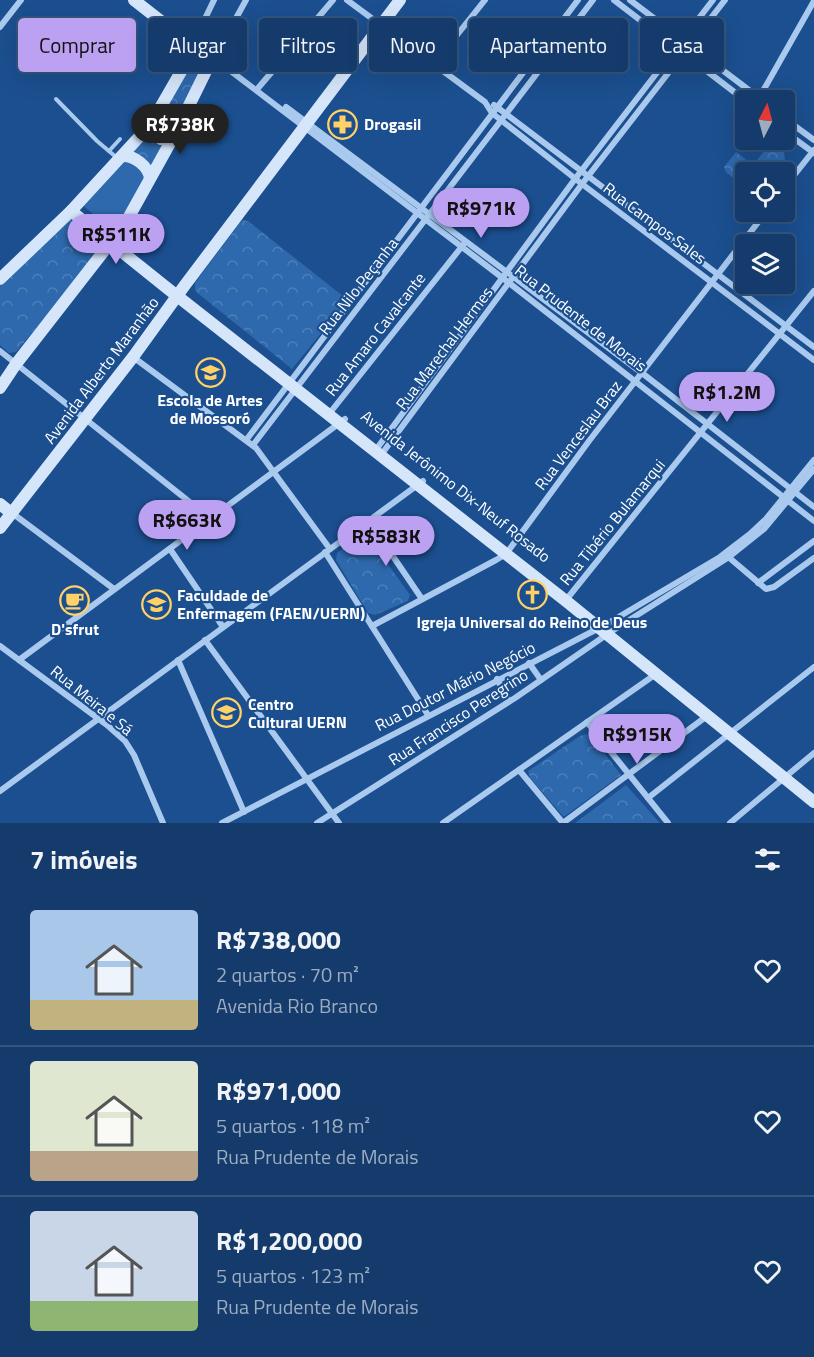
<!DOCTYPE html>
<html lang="pt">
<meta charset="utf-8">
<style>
body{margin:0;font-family:"Titillium Web",sans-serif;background:#1d4271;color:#f1f3f6;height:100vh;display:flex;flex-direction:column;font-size:22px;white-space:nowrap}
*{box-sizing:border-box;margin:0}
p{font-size:20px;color:#9dadc1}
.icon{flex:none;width:33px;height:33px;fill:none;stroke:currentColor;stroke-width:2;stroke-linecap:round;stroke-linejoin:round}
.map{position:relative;height:823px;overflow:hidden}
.panel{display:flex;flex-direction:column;background:#143b6b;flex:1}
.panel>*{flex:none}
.top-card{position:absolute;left:18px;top:18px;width:778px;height:54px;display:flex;gap:12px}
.needle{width:39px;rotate:6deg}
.fabs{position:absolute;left:735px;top:90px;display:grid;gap:12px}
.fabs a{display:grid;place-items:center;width:60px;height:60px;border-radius:6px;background:#143b6b;box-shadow:0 6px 24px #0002,0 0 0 2px #33557e;font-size:30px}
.price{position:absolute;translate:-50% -51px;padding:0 14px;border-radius:21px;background:#bca0f2;color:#111;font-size:20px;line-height:39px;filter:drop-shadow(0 2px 3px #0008)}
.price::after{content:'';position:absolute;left:50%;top:36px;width:18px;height:14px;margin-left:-9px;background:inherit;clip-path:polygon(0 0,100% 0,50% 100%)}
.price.on{background:#222;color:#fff}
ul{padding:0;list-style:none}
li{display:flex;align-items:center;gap:18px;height:150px;padding:0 30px}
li+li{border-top:2px solid #33557e}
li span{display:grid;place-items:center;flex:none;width:168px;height:120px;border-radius:6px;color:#555}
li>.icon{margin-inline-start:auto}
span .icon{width:72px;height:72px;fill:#fffc;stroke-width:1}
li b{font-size:26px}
h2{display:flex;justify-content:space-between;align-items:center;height:72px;padding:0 30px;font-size:26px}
.tag{padding:0 21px;border-radius:6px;background:#143b6b;box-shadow:0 6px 24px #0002,0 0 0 2px #33557e;font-size:21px;line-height:54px}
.tag.on{background:#bca0f2;color:#111}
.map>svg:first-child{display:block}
.park{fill:url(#park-crowns)}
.pitch{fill:#2e69ad}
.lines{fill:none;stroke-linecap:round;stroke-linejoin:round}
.lane{stroke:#a9c9ee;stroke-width:4}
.street{stroke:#a9c9ee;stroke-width:6}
.secondary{stroke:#d6e6fa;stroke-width:12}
.labels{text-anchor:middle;stroke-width:4.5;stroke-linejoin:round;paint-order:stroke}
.poi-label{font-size:16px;font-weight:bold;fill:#fff;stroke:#1b4f8f;text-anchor:start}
.street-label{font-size:16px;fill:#fff;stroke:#1b4f8f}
</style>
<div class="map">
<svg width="814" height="823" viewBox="0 0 814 823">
<defs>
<pattern id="park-crowns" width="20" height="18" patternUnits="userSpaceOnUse" patternTransform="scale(1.5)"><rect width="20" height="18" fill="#2e69ad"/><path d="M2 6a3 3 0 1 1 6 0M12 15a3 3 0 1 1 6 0" fill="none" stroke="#4d80b9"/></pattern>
</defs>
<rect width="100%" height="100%" fill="#1b4f8f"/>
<g class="park">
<polygon points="195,57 204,62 172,131 158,135 154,123"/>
<polygon points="147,136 162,146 150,166 132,151"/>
<polygon points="752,140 775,140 784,150 785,163 777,172 746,172 745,187 726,172 724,167 736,152 753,165 765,150"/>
<polygon points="71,218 104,243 92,261 21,346 16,352 9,353 0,345 0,286"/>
<polygon points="242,220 248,221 348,300 292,369 195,291 195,283"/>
<polygon points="363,533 367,535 410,595 408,601 375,615 368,613 336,560 337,553"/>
<polygon points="587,734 591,736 621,775 565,816 563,816 530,778 528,771 580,736"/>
<polygon points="626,785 660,823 575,823"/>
</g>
<polygon class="pitch" points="124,160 141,168 145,179 115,231 82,205"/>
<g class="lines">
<g class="lane">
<polyline points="56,99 97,141 116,157"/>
<polyline points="109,151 120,139"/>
</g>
<g class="street">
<polyline points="347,0 485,102 492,113 582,184 814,360"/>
<polyline points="614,0 746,101"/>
<polyline points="630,0 762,100"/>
<polyline points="0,27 21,0"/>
<polyline points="200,38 201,27 214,0"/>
<polyline points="215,49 223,42 246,0"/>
<polyline points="211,56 504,279 814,521"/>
<polyline points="433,65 485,0"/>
<polyline points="259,87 333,0"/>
<polyline points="759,98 814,1"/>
<polyline points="494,105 814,347"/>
<polyline points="286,107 642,373 814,507"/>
<polyline points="784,118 814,140"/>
<polyline points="784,131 814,153"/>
<polyline points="784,188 814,150"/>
<polyline points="0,351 211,519"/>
<polyline points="133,357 256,448 330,549"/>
<polyline points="329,414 463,245"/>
<polyline points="247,439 578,0"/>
<polyline points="253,445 593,0"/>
<polyline points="375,451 575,179 713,0"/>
<polyline points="381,455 582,184 725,0"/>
<polyline points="12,513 114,589"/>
<polyline points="369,521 422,599"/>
<polyline points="170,549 223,627"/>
<polyline points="325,552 428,715"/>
<polyline points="726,555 766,589 774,587 814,558"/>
<polyline points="758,583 814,541"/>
<polyline points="566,600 814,291"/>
<polyline points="372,626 496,560 506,554 589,441 766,212"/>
<polyline points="205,640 339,823"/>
<polyline points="0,646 107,725 125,741 134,755 163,823"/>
<polyline points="19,660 345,419"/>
<polyline points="178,660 244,812"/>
<polyline points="529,663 541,680"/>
<polyline points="497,679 509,701"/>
<polyline points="587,722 668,823"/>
<polyline points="519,770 563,823"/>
<polyline points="0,791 423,481"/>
<polyline points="648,798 814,667"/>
<polyline points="222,823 605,625 720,557 750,534 766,519 814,460"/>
<polyline points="317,823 515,698 612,631 729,557 764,529 814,469"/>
<polyline points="443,823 656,674"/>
<polyline points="563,823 707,716"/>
<polyline points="730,823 814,753"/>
</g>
<g class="secondary">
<polyline points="134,0 194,47"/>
<circle cx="205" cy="47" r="11"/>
<polyline points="149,124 151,131 161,139 175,134"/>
<path d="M122,156C134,155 148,166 150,178"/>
<polyline points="71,211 167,288 566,601 814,802"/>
<polyline points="0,279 71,211 140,136 156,115 194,49"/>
<polyline points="0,388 16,364 125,224 175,134 207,69 210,57"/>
<polyline points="0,504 11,513"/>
<polyline points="0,528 133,357 185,285 400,0"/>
</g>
</g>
<defs>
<symbol id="pharmacy-ring" viewBox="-11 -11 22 22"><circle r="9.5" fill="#1b4f8f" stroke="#ffd166" stroke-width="1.5"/><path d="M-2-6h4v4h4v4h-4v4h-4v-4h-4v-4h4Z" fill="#ffd166"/></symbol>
<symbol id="school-ring" viewBox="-11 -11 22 22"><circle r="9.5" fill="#1b4f8f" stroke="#ffd166" stroke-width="1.5"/><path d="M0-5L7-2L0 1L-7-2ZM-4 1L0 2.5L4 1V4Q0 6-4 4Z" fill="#ffd166"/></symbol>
<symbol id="church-ring" viewBox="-11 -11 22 22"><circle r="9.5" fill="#1b4f8f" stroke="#ffd166" stroke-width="1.5"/><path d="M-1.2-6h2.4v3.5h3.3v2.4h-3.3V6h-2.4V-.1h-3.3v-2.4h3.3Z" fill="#ffd166"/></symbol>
<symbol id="cafe-ring" viewBox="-11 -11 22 22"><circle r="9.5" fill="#1b4f8f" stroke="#ffd166" stroke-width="1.5"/><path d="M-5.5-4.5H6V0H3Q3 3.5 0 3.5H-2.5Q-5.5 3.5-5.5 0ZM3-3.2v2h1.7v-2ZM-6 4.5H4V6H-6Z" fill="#ffd166"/></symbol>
<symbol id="university-ring" viewBox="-11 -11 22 22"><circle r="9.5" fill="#1b4f8f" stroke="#ffd166" stroke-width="1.5"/><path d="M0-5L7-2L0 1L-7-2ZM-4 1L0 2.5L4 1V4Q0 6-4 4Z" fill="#ffd166"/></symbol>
</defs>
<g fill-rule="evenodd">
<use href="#pharmacy-ring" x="326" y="108" width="33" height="33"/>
<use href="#school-ring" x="194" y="356" width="33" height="33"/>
<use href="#church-ring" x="516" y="578" width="33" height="33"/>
<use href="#cafe-ring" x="58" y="584" width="33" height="33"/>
<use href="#university-ring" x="140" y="588" width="33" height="33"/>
<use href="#university-ring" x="210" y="696" width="33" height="33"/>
</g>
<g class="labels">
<g class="poi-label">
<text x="364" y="130">Drogasil</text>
<text x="210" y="406" text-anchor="middle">Escola de Artes<tspan x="210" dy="18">de Mossoró</tspan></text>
<text x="177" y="601">Faculdade de<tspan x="177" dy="18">Enfermagem (FAEN/UERN)</tspan></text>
<text x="532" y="628" text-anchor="middle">Igreja Universal do Reino de Deus</text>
<text x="75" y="635" text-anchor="middle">D'sfrut</text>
<text x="248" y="710">Centro<tspan x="248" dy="18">Cultural UERN</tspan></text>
</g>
<g class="street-label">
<text transform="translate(655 223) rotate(37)" y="6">Rua Campos Sales</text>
<text transform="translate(358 286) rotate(-52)" y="6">Rua Nilo Peçanha</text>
<text transform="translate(581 318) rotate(38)" y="6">Rua Prudente de Morais</text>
<text transform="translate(375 334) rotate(-52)" y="6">Rua Amaro Cavalcante</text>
<text transform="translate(444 348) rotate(-53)" y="6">Rua Marechal Hermes</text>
<text transform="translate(101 370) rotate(-53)" y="6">Avenida Alberto Maranhão</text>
<text transform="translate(578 435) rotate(-53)" y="6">Rua Venceslau Braz</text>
<text transform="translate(456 486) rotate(38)" y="6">Avenida Jerônimo Dix-Neuf Rosado</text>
<text transform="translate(612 522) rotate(-51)" y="6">Rua Tibério Bulamarqui</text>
<text transform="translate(455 686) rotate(-27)" y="6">Rua Doutor Mário Negócio</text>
<text transform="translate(92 700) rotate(39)" y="6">Rua Meira e Sá</text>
<text transform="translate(458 717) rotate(-33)" y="6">Rua Francisco Peregrino</text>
</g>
</g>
</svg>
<div class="fabs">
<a><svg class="needle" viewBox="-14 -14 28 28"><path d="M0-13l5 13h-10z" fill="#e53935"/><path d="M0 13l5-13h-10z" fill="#9dadc1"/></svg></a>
<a><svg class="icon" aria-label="locate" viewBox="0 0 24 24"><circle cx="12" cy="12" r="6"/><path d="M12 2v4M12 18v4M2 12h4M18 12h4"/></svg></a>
<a><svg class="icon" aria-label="layers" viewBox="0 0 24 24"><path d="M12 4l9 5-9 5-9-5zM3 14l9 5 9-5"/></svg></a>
</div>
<b class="price on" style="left:180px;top:155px">R$738K</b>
<b class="price" style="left:481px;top:239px">R$971K</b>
<b class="price" style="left:116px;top:265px">R$511K</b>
<b class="price" style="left:727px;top:423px">R$1.2M</b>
<b class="price" style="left:187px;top:551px">R$663K</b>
<b class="price" style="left:386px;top:567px">R$583K</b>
<b class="price" style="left:637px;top:765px">R$915K</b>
<div class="top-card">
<a class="tag on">Comprar</a>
<a class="tag">Alugar</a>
<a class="tag">Filtros</a>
<a class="tag">Novo</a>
<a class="tag">Apartamento</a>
<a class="tag">Casa</a>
</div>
</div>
<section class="panel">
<h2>7 imóveis<svg class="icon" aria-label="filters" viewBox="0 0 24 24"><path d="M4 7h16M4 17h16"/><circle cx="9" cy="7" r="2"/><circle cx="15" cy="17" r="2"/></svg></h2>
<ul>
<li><span style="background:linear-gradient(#a9c7e8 75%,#c2b280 0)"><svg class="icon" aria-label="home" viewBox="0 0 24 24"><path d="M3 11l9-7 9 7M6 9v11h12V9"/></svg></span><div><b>R$738,000</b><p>2 quartos · 70 m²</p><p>Avenida Rio Branco</p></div><svg class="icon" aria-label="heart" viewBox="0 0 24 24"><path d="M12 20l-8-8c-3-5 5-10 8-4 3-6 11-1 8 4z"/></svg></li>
<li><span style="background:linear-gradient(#dfe7d0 75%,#b9a48a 0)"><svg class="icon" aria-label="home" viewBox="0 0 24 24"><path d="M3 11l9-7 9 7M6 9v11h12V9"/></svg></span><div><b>R$971,000</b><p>5 quartos · 118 m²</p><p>Rua Prudente de Morais</p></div><svg class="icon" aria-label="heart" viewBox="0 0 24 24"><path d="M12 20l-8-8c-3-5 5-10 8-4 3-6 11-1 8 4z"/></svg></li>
<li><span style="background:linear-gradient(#c9d6e8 75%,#8fb573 0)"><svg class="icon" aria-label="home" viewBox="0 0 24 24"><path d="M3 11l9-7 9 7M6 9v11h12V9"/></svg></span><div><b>R$1,200,000</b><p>5 quartos · 123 m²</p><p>Rua Prudente de Morais</p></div><svg class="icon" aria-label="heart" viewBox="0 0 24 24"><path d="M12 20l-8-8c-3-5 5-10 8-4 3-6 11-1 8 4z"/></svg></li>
</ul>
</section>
